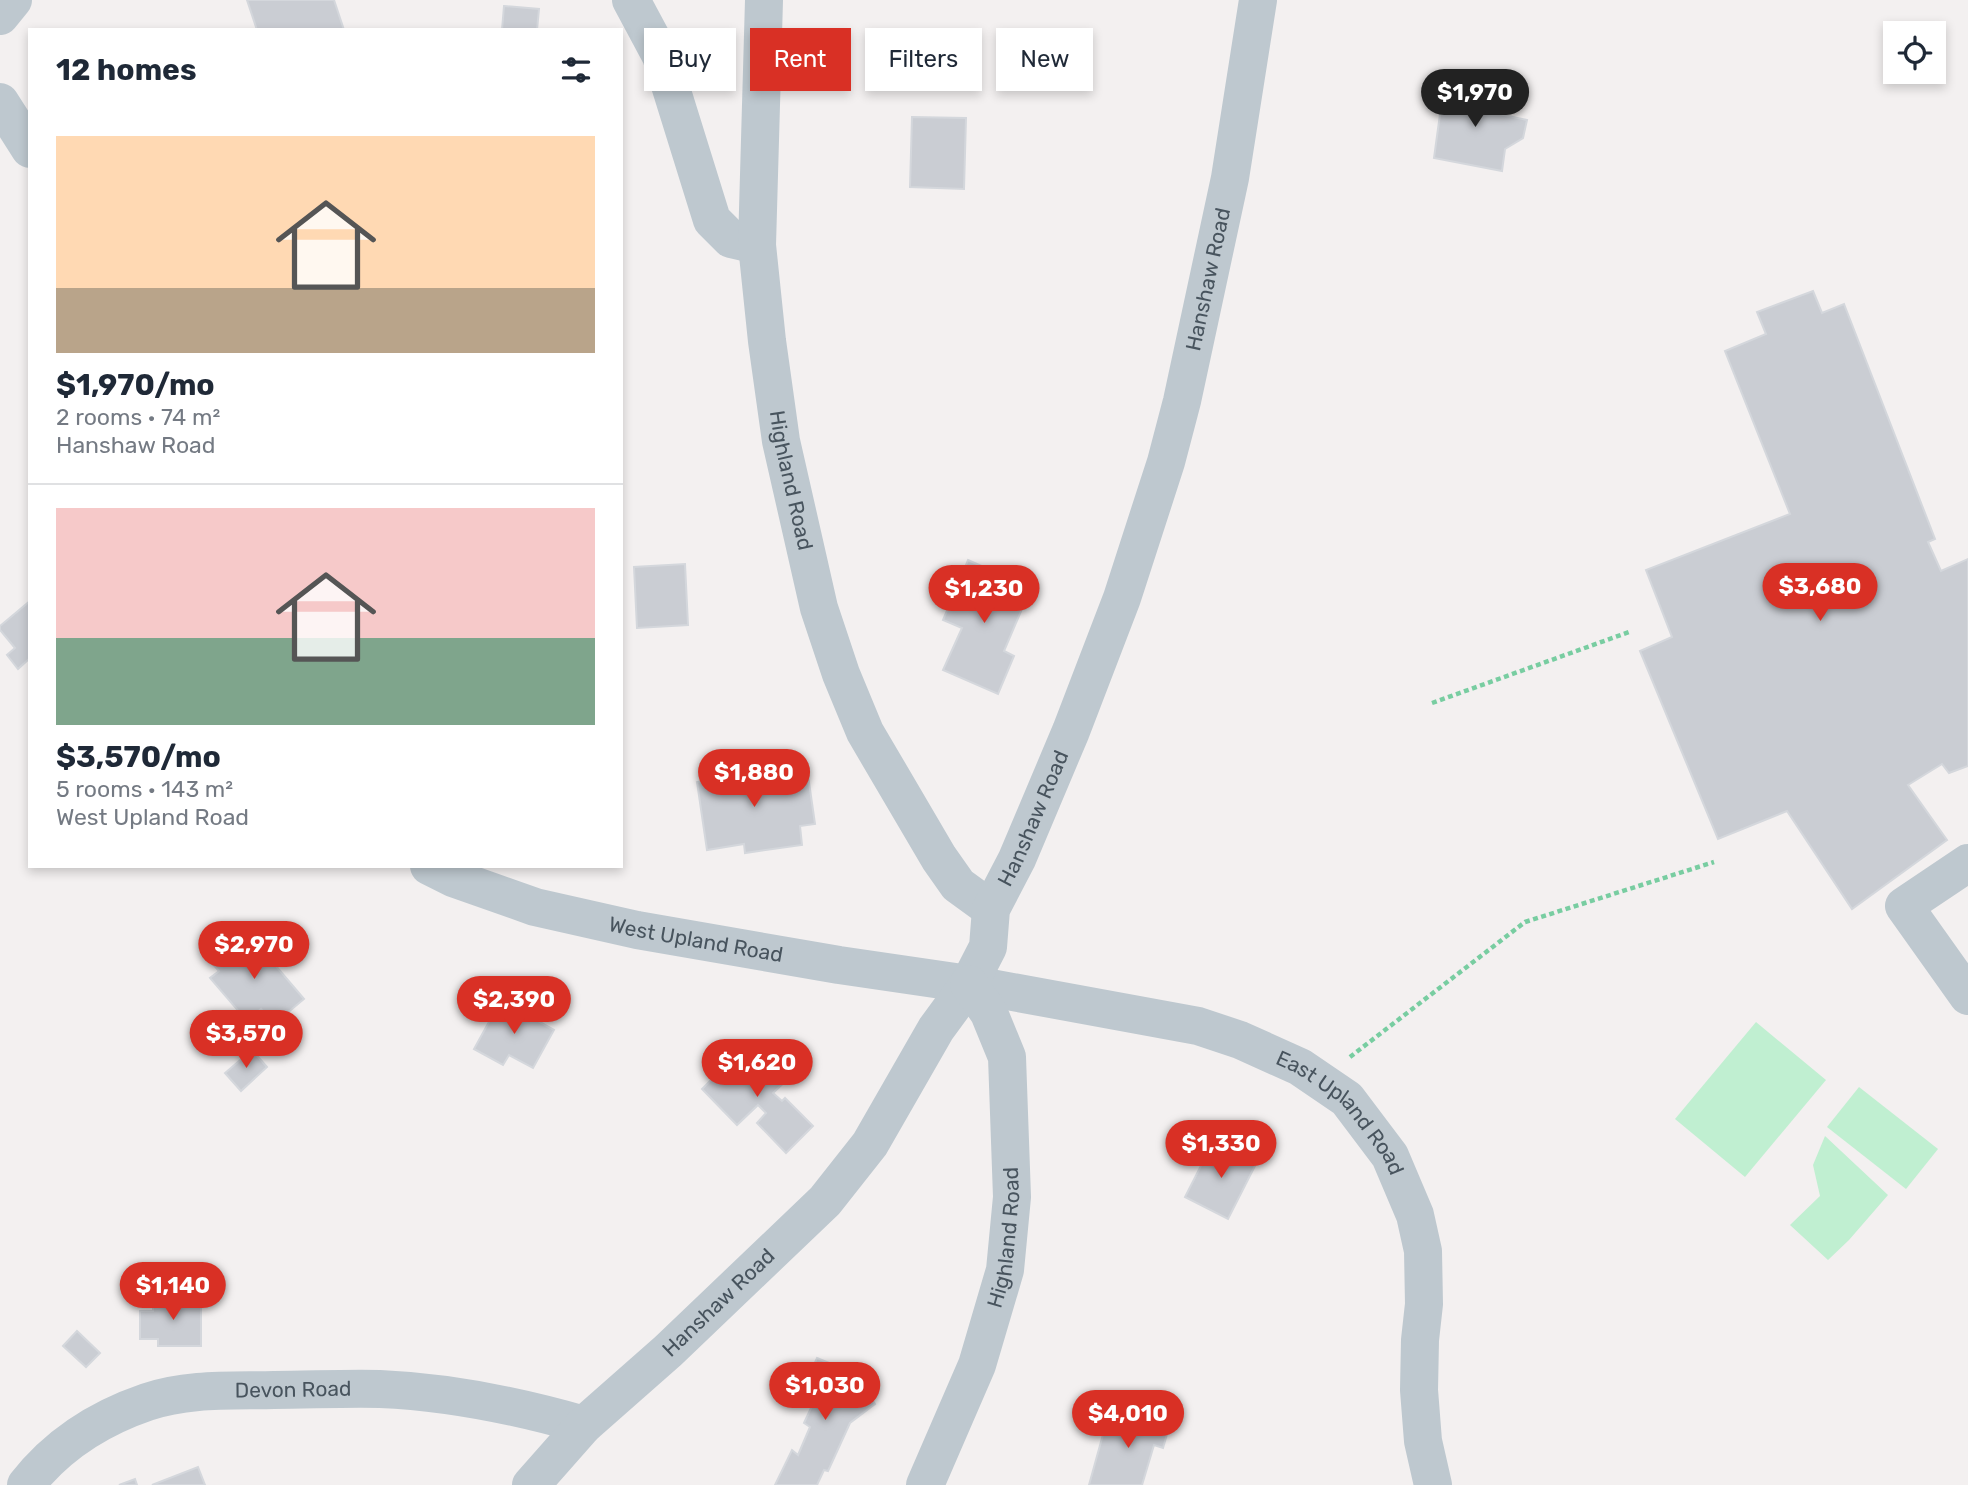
<!DOCTYPE html>
<meta charset="utf-8">
<style>
body{margin:0;font-family:Rubik,sans-serif;background:#f2f2f3;color:#1f2937;height:100vh;display:flex;flex-direction:column;font-size:26px;white-space:nowrap}
*{box-sizing:border-box;margin:0}
p{font-size:23px;color:#747a83}
.icon{flex:none;width:38px;height:38px;fill:none;stroke:currentColor;stroke-width:2;stroke-linecap:round;stroke-linejoin:round}
.map{position:relative;flex:1;overflow:hidden}
.drawer{position:absolute;left:28px;top:28px;width:595px;height:840px;display:flex;flex-direction:column;background:#fff;border-radius:0px;box-shadow:0 4px 10px #0003}
.drawer>*{flex:none}
.guide{position:absolute;left:644px;top:28px;width:665px;height:63px;display:flex;gap:14px}
.tools{position:absolute;left:1883px;top:21px;display:grid;gap:14px}
.tools a{display:grid;place-items:center;width:63px;height:63px;border-radius:0px;background:#fff;box-shadow:0 4px 10px #0003;font-size:35px}
.price{position:absolute;translate:-50% -60px;padding:0 16px;border-radius:24px;background:#d93025;color:#fff;font-size:23px;line-height:46px;filter:drop-shadow(0 2px 4px #0008)}
.price::after{content:'';position:absolute;left:50%;top:42px;width:21px;height:16px;margin-left:-10px;background:inherit;clip-path:polygon(0 0,100% 0,50% 100%)}
.price.on{background:#222;color:#fff}
ul{padding:0;list-style:none}
li{display:grid;align-content:center;gap:14px;height:371px;padding:0 28px}
li+li{border-top:2px solid #e0e1e3}
li span{display:grid;place-items:center;height:217px;border-radius:0px;color:#555}
li>.icon{margin-inline-start:auto}
span .icon{width:126px;height:126px;fill:#fffc;stroke-width:1}
li b{font-size:30px}
h2{display:flex;justify-content:space-between;align-items:center;height:84px;padding:0 28px;font-size:30px}
.chip{padding:0 24px;border-radius:0px;background:#fff;box-shadow:0 4px 10px #0003;font-size:24px;line-height:63px}
.chip.on{background:#d93025;color:#fff}
.map>svg:first-child{display:block}
.green{fill:#c0efd1}
.building{fill:#cacdd3;stroke:#d4d7dc;stroke-width:2}
.lines{fill:none;stroke-linecap:round;stroke-linejoin:round}
.path{stroke:#78cda1;stroke-width:4.5;stroke-dasharray:5 3.5;stroke-linecap:butt}
.minor{stroke:#bec8cf;stroke-width:38}
.labels{text-anchor:middle;stroke-width:6;stroke-linejoin:round;paint-order:stroke}
.street-label{font-size:21px;fill:#48545e;stroke:#fff}
</style>
<div class="map">
<svg width="1968" height="1485" viewBox="0 0 1968 1485">
<rect width="100%" height="100%" fill="#f3f0f0"/>
<g class="green">
<polygon points="1756,1022 1826,1080 1745,1177 1675,1119"/>
<polygon points="1859,1087 1938,1149 1906,1189 1827,1127"/>
<polygon points="1825,1136 1888,1195 1849,1240 1828,1260 1790,1225 1820,1196 1813,1165"/>
</g>
<g class="building">
<polygon points="247,0 334,0 344,30 257,30"/>
<polygon points="504,6 539,9 537,30 502,30"/>
<polygon points="1444,85 1495,92 1494,113 1527,120 1523,138 1505,149 1502,171 1434,158"/>
<polygon points="912,117 966,118 964,189 910,187"/>
<polygon points="1813,291 1822,313 1844,304 1935,539 1928,542 1941,571 1968,559 1968,766 1949,773 1942,764 1908,785 1947,840 1852,909 1787,811 1718,839 1640,651 1672,637 1646,570 1790,514 1725,351 1766,334 1757,312"/>
<polygon points="968,560 1031,588 1004,651 1014,656 998,694 943,670 962,628 943,620"/>
<polygon points="685,564 688,625 637,628 634,567"/>
<polygon points="30,601 30,658 18,669 7,655 15,648 0,630 0,626"/>
<polygon points="752,762 755,782 808,775 815,824 800,826 802,845 745,853 744,844 707,850 697,782 711,780 709,768"/>
<polygon points="247,932 304,999 274,1024 261,1009 247,1021 210,978 219,971 211,962"/>
<polygon points="501,1000 554,1030 533,1068 509,1055 503,1065 474,1049"/>
<polygon points="744,1047 770,1072 776,1066 788,1079 773,1093 782,1101 785,1098 813,1126 786,1153 757,1123 766,1113 758,1105 737,1125 702,1089"/>
<polygon points="252,1050 267,1067 241,1091 225,1073"/>
<polygon points="1214,1140 1257,1162 1228,1219 1185,1197"/>
<polygon points="201,1298 201,1346 158,1346 158,1339 140,1339 140,1311 153,1311 153,1299"/>
<polygon points="77,1331 100,1353 86,1367 63,1346"/>
<polygon points="817,1358 856,1374 875,1404 850,1423 828,1471 824,1470 817,1485 775,1485 792,1450 798,1455 810,1427 804,1423 811,1408 804,1403 809,1389 804,1386"/>
<polygon points="1117,1409 1170,1424 1163,1448 1154,1445 1142,1485 1089,1485 1104,1431 1110,1432"/>
<polygon points="198,1467 205,1485 152,1485"/>
<polygon points="135,1479 137,1485 119,1485"/>
</g>
<g class="lines">
<g class="path">
<polyline points="1432,703 1629,632"/>
<polyline points="1350,1057 1525,922 1714,862"/>
</g>
<g class="minor">
<polyline points="631,0 661,56 712,220 731,239 757,245"/>
<path id="s1" d="M764,0L757,245L767,341L781,441L819,608L841,674L865,732L939,858L958,885L991,909"/>
<polyline points="0,16 13,0"/>
<polyline points="0,102 30,149"/>
<polyline points="1968,863 1904,906 1968,996"/>
<path id="s2" d="M429,866L453,878L535,907L637,930L839,965L969,984L1198,1026L1240,1040L1300,1067L1347,1099L1390,1156L1415,1215L1423,1251L1424,1304L1420,1340L1419,1390L1423,1441L1433,1485"/>
<path id="s3" d="M26,1485C57,1445 100,1418 147,1402C188,1388 232,1391 274,1390C309,1390 345,1388 380,1389C449,1392 518,1406 584,1425"/>
<path id="s4" d="M531,1485L584,1425L668,1351L825,1201L870,1144L936,1029L969,984L988,947L991,909L1017,859L1071,731L1122,598L1166,462L1182,401L1230,178L1258,0"/>
<path id="s5" d="M925,1485L977,1365L1005,1270L1012,1197L1007,1057L989,1013L969,984"/>
</g>
</g>
<g class="labels">
<g class="street-label">
<text dy="7" stroke="none"><textPath href="#s4" startOffset="1418">Hanshaw Road</textPath></text>
<text dy="7" stroke="none"><textPath href="#s1" startOffset="483">Highland Road</textPath></text>
<text dy="7" stroke="none"><textPath href="#s4" startOffset="850">Hanshaw Road</textPath></text>
<text dy="7" stroke="none"><textPath href="#s2" startOffset="278">West Upland Road</textPath></text>
<text dy="7" stroke="none"><textPath href="#s2" startOffset="959">East Upland Road</textPath></text>
<text dy="7" stroke="none"><textPath href="#s5" startOffset="262">Highland Road</textPath></text>
<text dy="7" stroke="none"><textPath href="#s4" startOffset="262">Hanshaw Road</textPath></text>
<text dy="7" stroke="none"><textPath href="#s3" startOffset="296">Devon Road</textPath></text>
</g>
</g>
</svg>
<div class="tools">
<a><svg class="icon" aria-label="locate" viewBox="0 0 24 24"><circle cx="12" cy="12" r="6"/><path d="M12 2v4M12 18v4M2 12h4M18 12h4"/></svg></a>
</div>
<b class="price on" style="left:1475px;top:129px">$1,970</b>
<b class="price" style="left:1820px;top:623px">$3,680</b>
<b class="price" style="left:984px;top:625px">$1,230</b>
<b class="price" style="left:754px;top:809px">$1,880</b>
<b class="price" style="left:254px;top:981px">$2,970</b>
<b class="price" style="left:514px;top:1036px">$2,390</b>
<b class="price" style="left:246px;top:1070px">$3,570</b>
<b class="price" style="left:757px;top:1099px">$1,620</b>
<b class="price" style="left:1221px;top:1180px">$1,330</b>
<b class="price" style="left:173px;top:1322px">$1,140</b>
<b class="price" style="left:825px;top:1422px">$1,030</b>
<b class="price" style="left:1128px;top:1450px">$4,010</b>
<div class="guide">
<a class="chip">Buy</a>
<a class="chip on">Rent</a>
<a class="chip">Filters</a>
<a class="chip">New</a>
</div>
<section class="drawer">
<h2>12 homes<svg class="icon" aria-label="filters" viewBox="0 0 24 24"><path d="M4 7h16M4 17h16"/><circle cx="9" cy="7" r="2"/><circle cx="15" cy="17" r="2"/></svg></h2>
<ul>
<li><span style="background:linear-gradient(#ffd9b3 70%,#b9a48a 0)"><svg class="icon" aria-label="home" viewBox="0 0 24 24"><path d="M3 11l9-7 9 7M6 9v11h12V9"/></svg></span><div><b>$1,970/mo</b><p>2 rooms · 74 m²</p><p>Hanshaw Road</p></div></li>
<li><span style="background:linear-gradient(#f6c9c9 60%,#7fa58c 0)"><svg class="icon" aria-label="home" viewBox="0 0 24 24"><path d="M3 11l9-7 9 7M6 9v11h12V9"/></svg></span><div><b>$3,570/mo</b><p>5 rooms · 143 m²</p><p>West Upland Road</p></div></li>
</ul>
</section>
</div>
